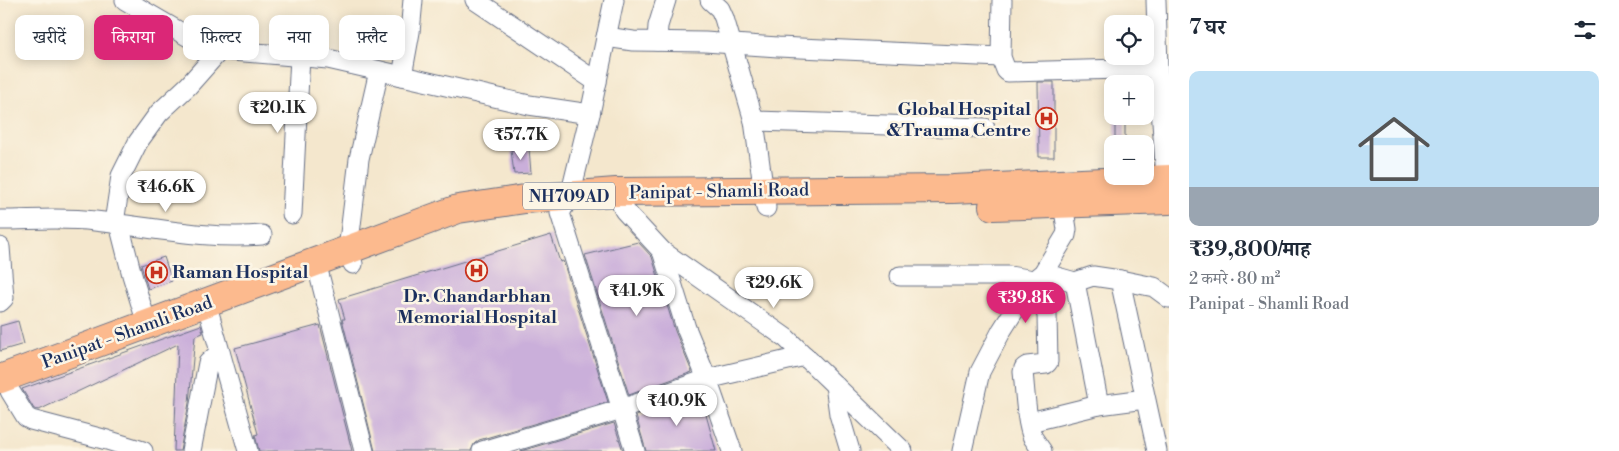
<!DOCTYPE html>
<html lang="hi">
<meta charset="utf-8">
<style>
body{margin:0;font-family:"Libre Bodoni","Noto Serif Devanagari",serif;background:#f6f6f7;color:#1f2937;height:100vh;display:flex;flex-direction:column;font-size:19px;white-space:nowrap}
*{box-sizing:border-box;margin:0}
p{font-size:16px;color:#747a83}
.icon{flex:none;width:28px;height:28px;fill:none;stroke:currentColor;stroke-width:2;stroke-linecap:round;stroke-linejoin:round}
.map{position:relative;flex:1;overflow:hidden}
.drawer{display:flex;flex-direction:column;background:#fff;width:450px}
.drawer>*{flex:none}
.top-card{position:absolute;left:15px;top:15px;width:475px;height:45px;display:flex;gap:10px}
.controls{position:absolute;left:1104px;top:15px;display:grid;gap:10px}
.controls a{display:grid;place-items:center;width:50px;height:50px;border-radius:10px;background:#fff;box-shadow:0 2px 12px #0003;font-size:25px}
.price{position:absolute;translate:-50% -42px;padding:0 11px;border-radius:18px;background:#fff;color:#222;font-size:16px;line-height:32px;filter:drop-shadow(0 1px 2px #0008)}
.price::after{content:'';position:absolute;left:50%;top:30px;width:15px;height:11px;margin-left:-8px;background:inherit;clip-path:polygon(0 0,100% 0,50% 100%)}
.price.selected{background:#db2777;color:#fff}
ul{padding:0;list-style:none}
li{display:grid;align-content:center;gap:10px;height:265px;padding:0 20px}
li+li{border-top:1px solid #e0e1e3}
li span{display:grid;place-items:center;height:155px;border-radius:10px;color:#555}
li>.icon{margin-inline-start:auto}
span .icon{width:90px;height:90px;fill:#fffc;stroke-width:1}
li b{font-size:21px}
h2{display:flex;justify-content:space-between;align-items:center;height:60px;padding:0 20px;font-size:21px}
.tag{padding:0 18px;border-radius:10px;background:#fff;box-shadow:0 2px 12px #0003;font-size:18px;line-height:45px}
.tag.selected{background:#db2777;color:#fff}
main{display:flex;flex:1;min-height:0}
.map>svg:first-child{display:block}
.building{fill:#caafda}
.lines{fill:none;stroke-linecap:round;stroke-linejoin:round}
.minor-casing{stroke:#676f85;stroke-width:21}
.highway-casing{stroke:#676f85;stroke-width:30}
.minor{stroke:#fff;stroke-width:19}
.highway{stroke:#fcba8e;stroke-width:28}
.labels{text-anchor:middle;stroke-width:5;stroke-linejoin:round;paint-order:stroke}
.shield{fill:#fcf5e5;stroke:#5e6a86;stroke-width:1}
.shield-label{font-size:16px;font-weight:bold;fill:#1b2f5e}
.poi-label{font-size:18px;font-weight:bold;fill:#1b2f5e;stroke:#fcf5e5;text-anchor:end}
.street-label{font-size:18px;fill:#1b2f5e;stroke:#fcf5e5}
</style>
<main>
<div class="map">
<svg width="1169" height="451" viewBox="0 0 1169 451">
<rect width="100%" height="100%" fill="#fcf5e5"/>
<filter id="ink" filterUnits="userSpaceOnUse"><feTurbulence type="fractalNoise" baseFrequency=".02" numOctaves="2"/><feDisplacementMap in="SourceGraphic" scale="10" xChannelSelector="R" yChannelSelector="G"/><feConvolveMatrix kernelMatrix="1 2 1 2 8 2 1 2 1" color-interpolation-filters="sRGB"/></filter>
<filter id="wash" filterUnits="userSpaceOnUse"><feTurbulence type="fractalNoise" baseFrequency=".0096" numOctaves="4" result="noise"/><feDisplacementMap in="SourceGraphic" scale="20" xChannelSelector="R" yChannelSelector="G"/><feGaussianBlur stdDeviation="1.12" result="paint"/><feColorMatrix in="noise" values="0 0 0 0 0 0 0 0 0 0 0 0 0 0 0 0 0 1.4 0 .05"/><feComposite in="paint" operator="in"/></filter>
<g filter="url(#wash)">
<rect width="100%" height="100%" fill="#f4e7cd"/>
<g id="blocks">
<g class="building">
<polygon points="1038,82 1054,82 1054,157 1039,157"/>
<rect x="1115" y="117" width="10" height="27"/>
<polygon points="529,148 531,173 514,174 511,150"/>
<polygon points="551,235 560,262 563,261 608,402 479,440 474,444 471,451 375,451 342,319 345,319 339,299"/>
<polygon points="638,242 652,257 675,331 692,372 629,395 585,255"/>
<polygon points="164,257 172,281 148,289 141,265"/>
<polygon points="18,321 24,344 0,351 0,326"/>
<polygon points="201,325 203,333 195,336 189,403 180,451 174,451 178,344 39,410 34,409 22,389"/>
<polygon points="320,325 352,451 259,451 255,435 258,434 235,348"/>
<polygon points="700,393 716,451 646,451 636,416"/>
<polygon points="614,423 623,451 521,451"/>
</g>
</g>
</g>
<g filter="url(#ink)">
<use href="#blocks" fill-opacity="0" stroke="#676f85" stroke-width="1"/>
<g class="lines">
<defs>
<g id="minor">
<polyline points="125,0 192,39 220,50 328,59 529,105 590,114"/>
<polyline points="475,0 597,82"/>
<polyline points="614,0 590,114 570,196 560,213 635,451"/>
<polyline points="710,0 720,9 724,18 754,121 766,208"/>
<polyline points="1002,0 1001,57 1006,70 1008,72 1158,68"/>
<polyline points="1156,0 1158,68 1167,191"/>
<polyline points="606,37 633,41 705,42 778,47 1001,57"/>
<polyline points="657,41 658,26 666,0"/>
<polyline points="402,76 410,32 413,0"/>
<polyline points="754,121 985,128"/>
<polyline points="616,192 624,210 662,251 786,338 903,451"/>
<polyline points="292,214 300,56"/>
<path d="M0,220C32,220 64,217 95,221C150,227 207,240 262,235"/>
<polyline points="114,223 121,176 138,142 159,113 188,86 220,50"/>
<polyline points="119,224 132,275 147,324"/>
<polyline points="0,247 4,298 0,302"/>
<polyline points="662,251 686,328 707,379 732,451"/>
<polyline points="316,262 364,451"/>
<polyline points="353,264 348,250 359,159 379,71"/>
<polyline points="1043,273 1075,282 1093,276 1120,280 1157,451"/>
<path d="M900,276H1009L1028,279L1033,281L1047,315L1048,362L1046,364L1027,366L1024,368L1023,372C1025,389 1026,423 1033,438C1036,442 1039,447 1042,451"/>
<polyline points="1120,280 1154,287 1169,298"/>
<polyline points="1075,282 1099,405"/>
<polyline points="206,302 248,451"/>
<polyline points="835,385 839,414 850,451"/>
<polyline points="10,391 26,417 31,420 107,440 143,451"/>
<polyline points="1030,424 1038,420 1099,405 1145,399"/>
<polyline points="191,451 208,363 220,352"/>
<polyline points="482,451 622,409 707,379 805,356"/>
<polyline points="962,451 980,372 1002,330 1033,281 1043,273 1066,235 1067,229 1063,204"/>
</g>
<g id="highway">
<polyline points="993,206 1169,200"/>
<polyline points="0,379 458,209 525,199 616,192 953,189 1169,179"/>
</g>
</defs>
<use href="#minor" class="minor-casing"/>
<use href="#highway" class="highway-casing"/>
<use href="#minor" class="minor"/>
<use href="#highway" class="highway"/>
</g>
</g>
<defs>
<symbol id="hospital-ring" viewBox="-11 -11 22 22"><circle r="9.5" fill="#fcf5e5" stroke="#c8321e" stroke-width="1.5"/><path d="M-5-5h3v3.5h4V-5h3V5h-3V1.5h-4V5h-3Z" fill="#c8321e"/></symbol>
</defs>
<g fill-rule="evenodd">
<use href="#hospital-ring" x="1034" y="106" width="25" height="25"/>
<use href="#hospital-ring" x="464" y="258" width="25" height="25"/>
<use href="#hospital-ring" x="144" y="260" width="25" height="25"/>
</g>
<g class="labels">
<rect class="shield" x="523" y="182.5" width="92" height="27" rx="4"/>
<g class="shield-label">
<text x="569" y="202">NH709AD</text>
</g>
<g class="poi-label">
<text x="1031" y="115">Global Hospital<tspan x="1031" dy="21">&amp;Trauma Centre</tspan></text>
<text x="172" y="278" text-anchor="start">Raman Hospital</text>
<text x="477" y="302" text-anchor="middle">Dr. Chandarbhan<tspan x="477" dy="21">Memorial Hospital</tspan></text>
</g>
<g class="street-label">
<text transform="translate(719 191) rotate(-1)" y="6">Panipat - Shamli Road</text>
<text transform="translate(127 332) rotate(-20)" y="6">Panipat - Shamli Road</text>
</g>
</g>
</svg>
<div class="controls">
<a><svg class="icon" aria-label="locate" viewBox="0 0 24 24"><circle cx="12" cy="12" r="6"/><path d="M12 2v4M12 18v4M2 12h4M18 12h4"/></svg></a>
<a>+</a>
<a>−</a>
</div>
<b class="price" style="left:278px;top:134px">₹20.1K</b>
<b class="price" style="left:521px;top:161px">₹57.7K</b>
<b class="price" style="left:166px;top:213px">₹46.6K</b>
<b class="price" style="left:774px;top:309px">₹29.6K</b>
<b class="price" style="left:637px;top:317px">₹41.9K</b>
<b class="price selected" style="left:1026px;top:324px">₹39.8K</b>
<b class="price" style="left:677px;top:427px">₹40.9K</b>
<div class="top-card">
<a class="tag">खरीदें</a>
<a class="tag selected">किराया</a>
<a class="tag">फ़िल्टर</a>
<a class="tag">नया</a>
<a class="tag">फ़्लैट</a>
</div>
</div>
<section class="drawer">
<h2>7 घर<svg class="icon" aria-label="filters" viewBox="0 0 24 24"><path d="M4 7h16M4 17h16"/><circle cx="9" cy="7" r="2"/><circle cx="15" cy="17" r="2"/></svg></h2>
<ul>
<li><span style="background:linear-gradient(#bfe0f5 75%,#9aa5b1 0)"><svg class="icon" aria-label="home" viewBox="0 0 24 24"><path d="M3 11l9-7 9 7M6 9v11h12V9"/></svg></span><div><b>₹39,800/माह</b><p>2 कमरे · 80 m²</p><p>Panipat - Shamli Road</p></div></li>
</ul>
</section>
</main>
